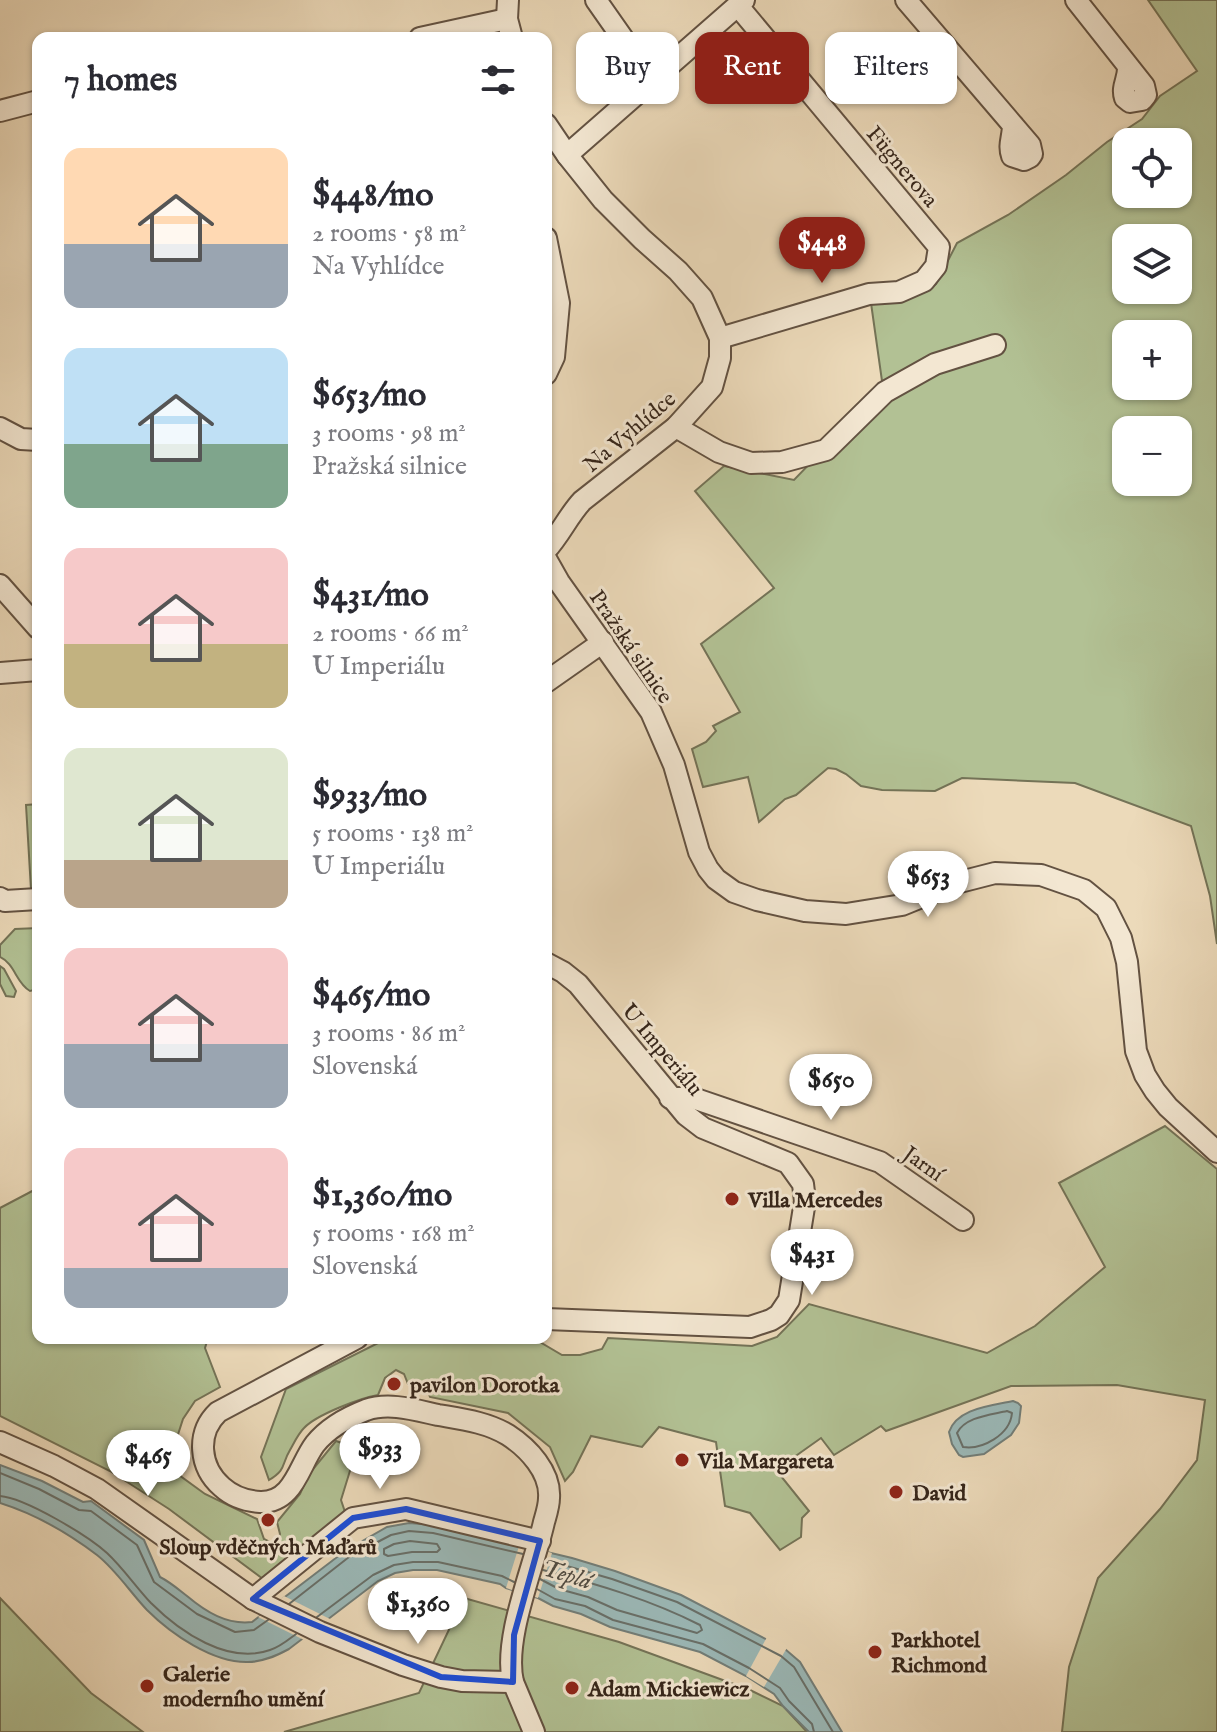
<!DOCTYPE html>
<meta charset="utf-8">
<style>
body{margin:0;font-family:"IM FELL English",serif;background:#f7f7f7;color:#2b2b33;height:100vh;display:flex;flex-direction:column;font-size:30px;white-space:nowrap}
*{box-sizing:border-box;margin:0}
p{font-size:26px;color:#7c7c81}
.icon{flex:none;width:44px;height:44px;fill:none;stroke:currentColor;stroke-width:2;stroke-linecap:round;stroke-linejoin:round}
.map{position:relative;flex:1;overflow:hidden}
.details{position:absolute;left:32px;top:32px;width:520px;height:1312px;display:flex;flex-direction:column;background:#fff;border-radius:16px;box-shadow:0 2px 6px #0004}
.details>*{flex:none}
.hud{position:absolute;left:576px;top:32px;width:520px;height:72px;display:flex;gap:16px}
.tools{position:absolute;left:1112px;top:128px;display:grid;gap:16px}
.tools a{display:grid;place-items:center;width:80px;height:80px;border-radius:16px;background:#fff;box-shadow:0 2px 6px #0004;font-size:40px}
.price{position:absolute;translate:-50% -68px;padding:0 18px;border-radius:28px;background:#fff;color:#222;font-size:26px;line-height:52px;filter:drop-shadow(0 2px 4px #0008)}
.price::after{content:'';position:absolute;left:50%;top:48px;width:24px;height:18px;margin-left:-12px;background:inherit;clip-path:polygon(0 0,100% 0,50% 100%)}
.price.current{background:#8f2418;color:#fff}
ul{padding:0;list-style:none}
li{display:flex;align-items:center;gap:24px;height:200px;padding:0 32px}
li span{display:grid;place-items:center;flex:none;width:224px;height:160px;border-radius:16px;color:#555}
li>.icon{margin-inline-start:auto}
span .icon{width:96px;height:96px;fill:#fffc;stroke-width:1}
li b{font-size:34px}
h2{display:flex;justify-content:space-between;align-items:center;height:96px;padding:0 32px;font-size:34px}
.chip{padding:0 28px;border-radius:16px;background:#fff;box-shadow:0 2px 6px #0004;font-size:28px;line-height:72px}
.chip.current{background:#8f2418;color:#fff}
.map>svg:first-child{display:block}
.green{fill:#b2c194;stroke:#747357;stroke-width:2;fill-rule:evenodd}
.water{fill:#9bb9b8;stroke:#727e79;stroke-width:2}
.pier{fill:#ecdaba}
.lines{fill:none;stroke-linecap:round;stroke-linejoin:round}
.shore{stroke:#686f69;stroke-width:2}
.minor-casing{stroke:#635242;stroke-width:24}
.minor{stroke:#f3e7d2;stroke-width:20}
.marked{fill:none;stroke:#1d4ed8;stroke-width:6;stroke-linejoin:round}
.poi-dot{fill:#8f2418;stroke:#f3e7d2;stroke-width:3}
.labels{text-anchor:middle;stroke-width:6;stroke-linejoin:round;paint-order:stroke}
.street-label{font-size:22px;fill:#35251a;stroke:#f3e7d2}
.poi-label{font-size:22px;font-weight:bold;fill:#35251a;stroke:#f3e7d2;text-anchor:start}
.water-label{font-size:24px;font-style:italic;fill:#4e4a42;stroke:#f3e7d2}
</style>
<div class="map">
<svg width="1217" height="1732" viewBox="0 0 1217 1732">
<rect width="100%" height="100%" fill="#ecdaba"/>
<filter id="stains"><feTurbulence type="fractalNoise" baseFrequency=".0025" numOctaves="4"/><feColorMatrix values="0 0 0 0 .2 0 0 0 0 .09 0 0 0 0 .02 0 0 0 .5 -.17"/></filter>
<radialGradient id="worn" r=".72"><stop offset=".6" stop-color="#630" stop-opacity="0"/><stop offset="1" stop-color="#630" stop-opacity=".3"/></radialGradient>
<g class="green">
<path d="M1148,0H1217V944L1210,896L1191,826L1075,783L962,778L935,791L882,790L861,786L846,774L836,769L828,768L796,795L785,799L759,822L748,777L703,787L692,749L706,742L716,731L713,726L740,712L701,644L774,588L695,491L724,466L794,480L883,388L871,303L920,294L936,284L957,243L1008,215L1066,175L1107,142L1142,119L1160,96L1197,71ZM1126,142H1178V194H1126ZM1126,238H1178V290H1126ZM1126,334H1178V386H1126ZM1126,430H1178V482H1126Z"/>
<polygon points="38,804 38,888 31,889 26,805"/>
<path d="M38,928V989L30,991C16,983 15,964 0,957V945L15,929Z"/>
<polygon points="0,966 4,969 16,991 14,997 6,996 0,984"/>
<path d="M1165,1126L1217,1169V1732H1062L1069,1667L1098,1578L1160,1509L1197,1460L1205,1400L1117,1385L1011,1386L886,1431L881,1426L834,1455L821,1438L776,1470L809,1511L802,1518L801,1537L780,1550L750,1513L725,1506L716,1442L659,1427L642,1447L591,1436L573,1472L565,1481L550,1447L508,1413L430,1397L427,1389L408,1384L404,1374L396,1370L385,1378L378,1395C360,1398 316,1415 304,1428C298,1434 294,1443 290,1450C281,1465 287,1469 269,1480L261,1457L286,1389L388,1338H533L562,1355H580L602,1349L608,1338L752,1346L777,1337L809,1304L987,1353L1035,1326L1105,1267L1059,1183Z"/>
<polygon points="38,1188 38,1338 208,1338 205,1348 220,1387 195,1401 183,1419 171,1456 179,1475 205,1494 257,1519 264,1539 277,1546 280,1534 277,1522 300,1494 309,1474 336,1441 357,1448 341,1500 347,1518 267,1582 169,1509 110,1471 0,1416 0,1208"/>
<polygon points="0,1598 91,1693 143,1732 0,1732"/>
<polygon points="464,1598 619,1642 750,1690 783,1706 807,1732 284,1732 419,1693"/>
</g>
<g class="water">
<path d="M1013,1401L1018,1403L1021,1406L1019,1423L1011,1435L984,1454L963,1457L959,1455L952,1444L949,1432C957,1408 991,1406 1013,1401Z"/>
<path d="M0,1465L42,1481L83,1502L91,1501L144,1540L160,1577C170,1582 178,1589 187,1596C206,1612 227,1625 252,1622L345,1551L387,1527L409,1523L434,1525L572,1558L615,1571L681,1595L785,1649L800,1662L842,1732H809L783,1706L774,1694L746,1676L700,1652L610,1627L581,1614L553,1606L538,1598L506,1588L500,1584L437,1570H413L395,1573L378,1581L289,1649C276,1656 263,1662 248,1662C213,1663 171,1634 147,1610C130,1592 116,1570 97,1555C68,1533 35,1514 0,1503Z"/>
</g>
<g class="pier">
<polygon points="520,1543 552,1553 538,1598 506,1588"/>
<polygon points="284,1596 332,1620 306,1641 258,1617"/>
<polygon points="767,1637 788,1646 764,1687 746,1676"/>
</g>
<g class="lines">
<g class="shore">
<path d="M1007,1411L1012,1413C1010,1435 982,1450 963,1447L957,1433C965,1417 990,1415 1007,1411Z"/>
<polyline points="0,1473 39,1489 79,1510 91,1511 137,1545 154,1582 197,1614 235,1632 254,1630 268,1620"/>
<path d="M0,1496C25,1498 87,1535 107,1553C123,1568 136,1587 151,1603C180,1632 228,1665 270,1650C280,1647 288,1640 296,1634"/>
<polygon points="410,1541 437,1544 440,1549 437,1552 412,1552 388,1556 384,1554 384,1549 394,1544"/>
<polyline points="546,1560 612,1579 677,1602 781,1656 794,1667 833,1732"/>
<path d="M540,1579L559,1589L588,1597L617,1610L697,1633L702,1630L700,1625C651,1600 597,1584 543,1570"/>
<polyline points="537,1589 555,1599 585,1606 613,1620 703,1644 749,1668 780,1688 789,1701 812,1724 814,1732"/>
<polyline points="289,1604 349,1557 391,1535 409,1531 433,1533 523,1554"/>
<polyline points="317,1617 373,1575 394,1565 413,1562 438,1562 502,1576 514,1582"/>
</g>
<defs>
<g id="minor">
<polyline points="508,0 507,19 512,38"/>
<polyline points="596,0 652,80"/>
<path d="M906,0L1030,145L1032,154L1030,157L1024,160L1012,156C1008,145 1013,137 1013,125"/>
<path d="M1076,0L1144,86L1146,95L1142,100L1130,102L1125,98C1121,86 1129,79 1128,66"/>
<polyline points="420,38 507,19"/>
<polyline points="0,111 38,101"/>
<path d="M546,124L567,155L603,200L642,239L678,271L702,298L720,338V358L712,387L676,427L582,501C568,516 560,535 546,550"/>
<polyline points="567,155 744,0"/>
<polyline points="546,238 559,303 554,357 546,374"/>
<polyline points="720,338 869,294 899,292 924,281 936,266 939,247 738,6"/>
<polyline points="676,427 719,452 751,463 782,462 826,450 885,392 935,364 995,345"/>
<polyline points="0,428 21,439 38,440"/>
<polyline points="546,559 559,582 651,712 674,765 699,852 708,869 716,879 734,892 757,900 805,911 846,914 902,905 956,883 995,873 1041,875 1084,890 1106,908 1121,938 1127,962 1136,1051 1145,1075 1155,1091 1168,1107 1217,1152"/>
<polyline points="0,585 38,628"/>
<polyline points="0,673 38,670"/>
<polyline points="546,682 603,642"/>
<polyline points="0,898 5,901 38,899"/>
<polyline points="546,963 563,972 578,984 686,1115 703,1128 788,1163 803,1184 805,1201 789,1300 779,1315 771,1320 750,1327 546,1319"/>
<polyline points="670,1098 693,1098 880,1162 963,1220"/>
<path d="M357,1338L218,1412C196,1433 199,1467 222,1487C233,1497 245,1501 260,1502C294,1503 299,1465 315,1444C327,1429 348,1417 366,1410C389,1402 415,1410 438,1415C461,1419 487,1422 508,1435C528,1448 551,1472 549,1498C549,1506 546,1515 544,1522C534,1567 503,1638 513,1682L534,1732"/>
<polyline points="0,1442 54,1466 97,1489 253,1599 320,1632 403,1665 441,1677 462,1681 513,1682"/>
<polyline points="253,1599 353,1518 406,1509 540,1541"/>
</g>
</defs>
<use href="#minor" class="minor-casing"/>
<use href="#minor" class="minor"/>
</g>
<path class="marked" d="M406,1509L540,1541L514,1635L513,1682L441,1677L253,1599L353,1518Z"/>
<g class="poi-dot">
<circle cx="732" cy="1199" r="8"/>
<circle cx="394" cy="1384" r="8"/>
<circle cx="682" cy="1460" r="8"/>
<circle cx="896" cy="1492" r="8"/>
<circle cx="268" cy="1520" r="8"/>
<circle cx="875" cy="1652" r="8"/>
<circle cx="147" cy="1686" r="8"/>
<circle cx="572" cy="1688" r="8"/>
</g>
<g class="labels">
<g class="street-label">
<text transform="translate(903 166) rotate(50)" y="8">Fügnerova</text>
<text transform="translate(629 431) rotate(-40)" y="8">Na Vyhlídce</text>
<text transform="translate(632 646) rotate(56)" y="8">Pražská silnice</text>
<text transform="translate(663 1049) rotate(50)" y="8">U Imperiálu</text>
<text transform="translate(924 1163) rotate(35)" y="8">Jarní</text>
</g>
<g class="poi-label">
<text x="748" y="1207">Villa Mercedes</text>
<text x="410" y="1392">pavilon Dorotka</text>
<text x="698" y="1468">Vila Margareta</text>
<text x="912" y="1500">David</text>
<text x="268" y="1554" text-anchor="middle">Sloup vděčných Maďarů</text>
<text x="891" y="1647">Parkhotel<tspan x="891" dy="25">Richmond</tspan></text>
<text x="163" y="1681">Galerie<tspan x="163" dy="25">moderního umění</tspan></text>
<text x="588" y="1696">Adam Mickiewicz</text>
</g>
<g class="water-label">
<text transform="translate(567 1574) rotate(17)" y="8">Teplá</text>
</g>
</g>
<rect width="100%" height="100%" filter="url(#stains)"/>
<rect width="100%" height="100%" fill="url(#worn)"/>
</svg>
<div class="tools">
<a><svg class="icon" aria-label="locate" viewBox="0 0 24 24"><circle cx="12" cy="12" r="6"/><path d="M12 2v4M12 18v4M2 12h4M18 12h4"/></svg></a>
<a><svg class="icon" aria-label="layers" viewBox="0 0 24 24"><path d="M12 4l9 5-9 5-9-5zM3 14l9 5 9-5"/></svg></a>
<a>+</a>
<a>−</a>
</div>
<b class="price current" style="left:822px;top:285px">$448</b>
<b class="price" style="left:928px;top:919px">$653</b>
<b class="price" style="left:831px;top:1122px">$650</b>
<b class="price" style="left:812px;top:1297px">$431</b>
<b class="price" style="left:380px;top:1491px">$933</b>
<b class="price" style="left:148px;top:1498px">$465</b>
<b class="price" style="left:418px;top:1646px">$1,360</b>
<div class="hud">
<a class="chip">Buy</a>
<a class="chip current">Rent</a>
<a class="chip">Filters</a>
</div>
<section class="details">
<h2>7 homes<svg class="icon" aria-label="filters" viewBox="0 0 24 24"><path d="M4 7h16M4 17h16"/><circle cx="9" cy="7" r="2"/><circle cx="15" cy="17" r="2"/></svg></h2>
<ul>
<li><span style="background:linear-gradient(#ffd9b3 60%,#9aa5b1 0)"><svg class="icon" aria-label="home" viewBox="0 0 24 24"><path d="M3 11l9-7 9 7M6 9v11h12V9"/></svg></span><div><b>$448/mo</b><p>2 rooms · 58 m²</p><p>Na Vyhlídce</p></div></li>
<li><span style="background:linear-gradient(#bfe0f5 60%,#7fa58c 0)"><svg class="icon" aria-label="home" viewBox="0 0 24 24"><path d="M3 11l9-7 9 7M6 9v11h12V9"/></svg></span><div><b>$653/mo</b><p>3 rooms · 98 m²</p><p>Pražská silnice</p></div></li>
<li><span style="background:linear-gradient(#f6c9c9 60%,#c2b280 0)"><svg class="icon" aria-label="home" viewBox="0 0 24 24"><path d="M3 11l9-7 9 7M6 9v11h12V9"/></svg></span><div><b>$431/mo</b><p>2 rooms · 66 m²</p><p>U Imperiálu</p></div></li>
<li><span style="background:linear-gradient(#dfe7d0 70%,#b9a48a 0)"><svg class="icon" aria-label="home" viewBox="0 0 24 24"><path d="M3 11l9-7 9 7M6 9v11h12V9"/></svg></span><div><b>$933/mo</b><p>5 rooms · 138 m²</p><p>U Imperiálu</p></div></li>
<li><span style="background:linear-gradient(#f6c9c9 60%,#9aa5b1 0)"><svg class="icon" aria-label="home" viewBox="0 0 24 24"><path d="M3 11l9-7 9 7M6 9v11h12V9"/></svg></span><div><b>$465/mo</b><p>3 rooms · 86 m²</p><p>Slovenská</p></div></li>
<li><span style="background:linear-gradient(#f6c9c9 75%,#9aa5b1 0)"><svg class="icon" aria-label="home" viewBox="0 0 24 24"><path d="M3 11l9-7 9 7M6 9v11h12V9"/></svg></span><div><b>$1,360/mo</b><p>5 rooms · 168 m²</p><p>Slovenská</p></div></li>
</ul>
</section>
</div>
